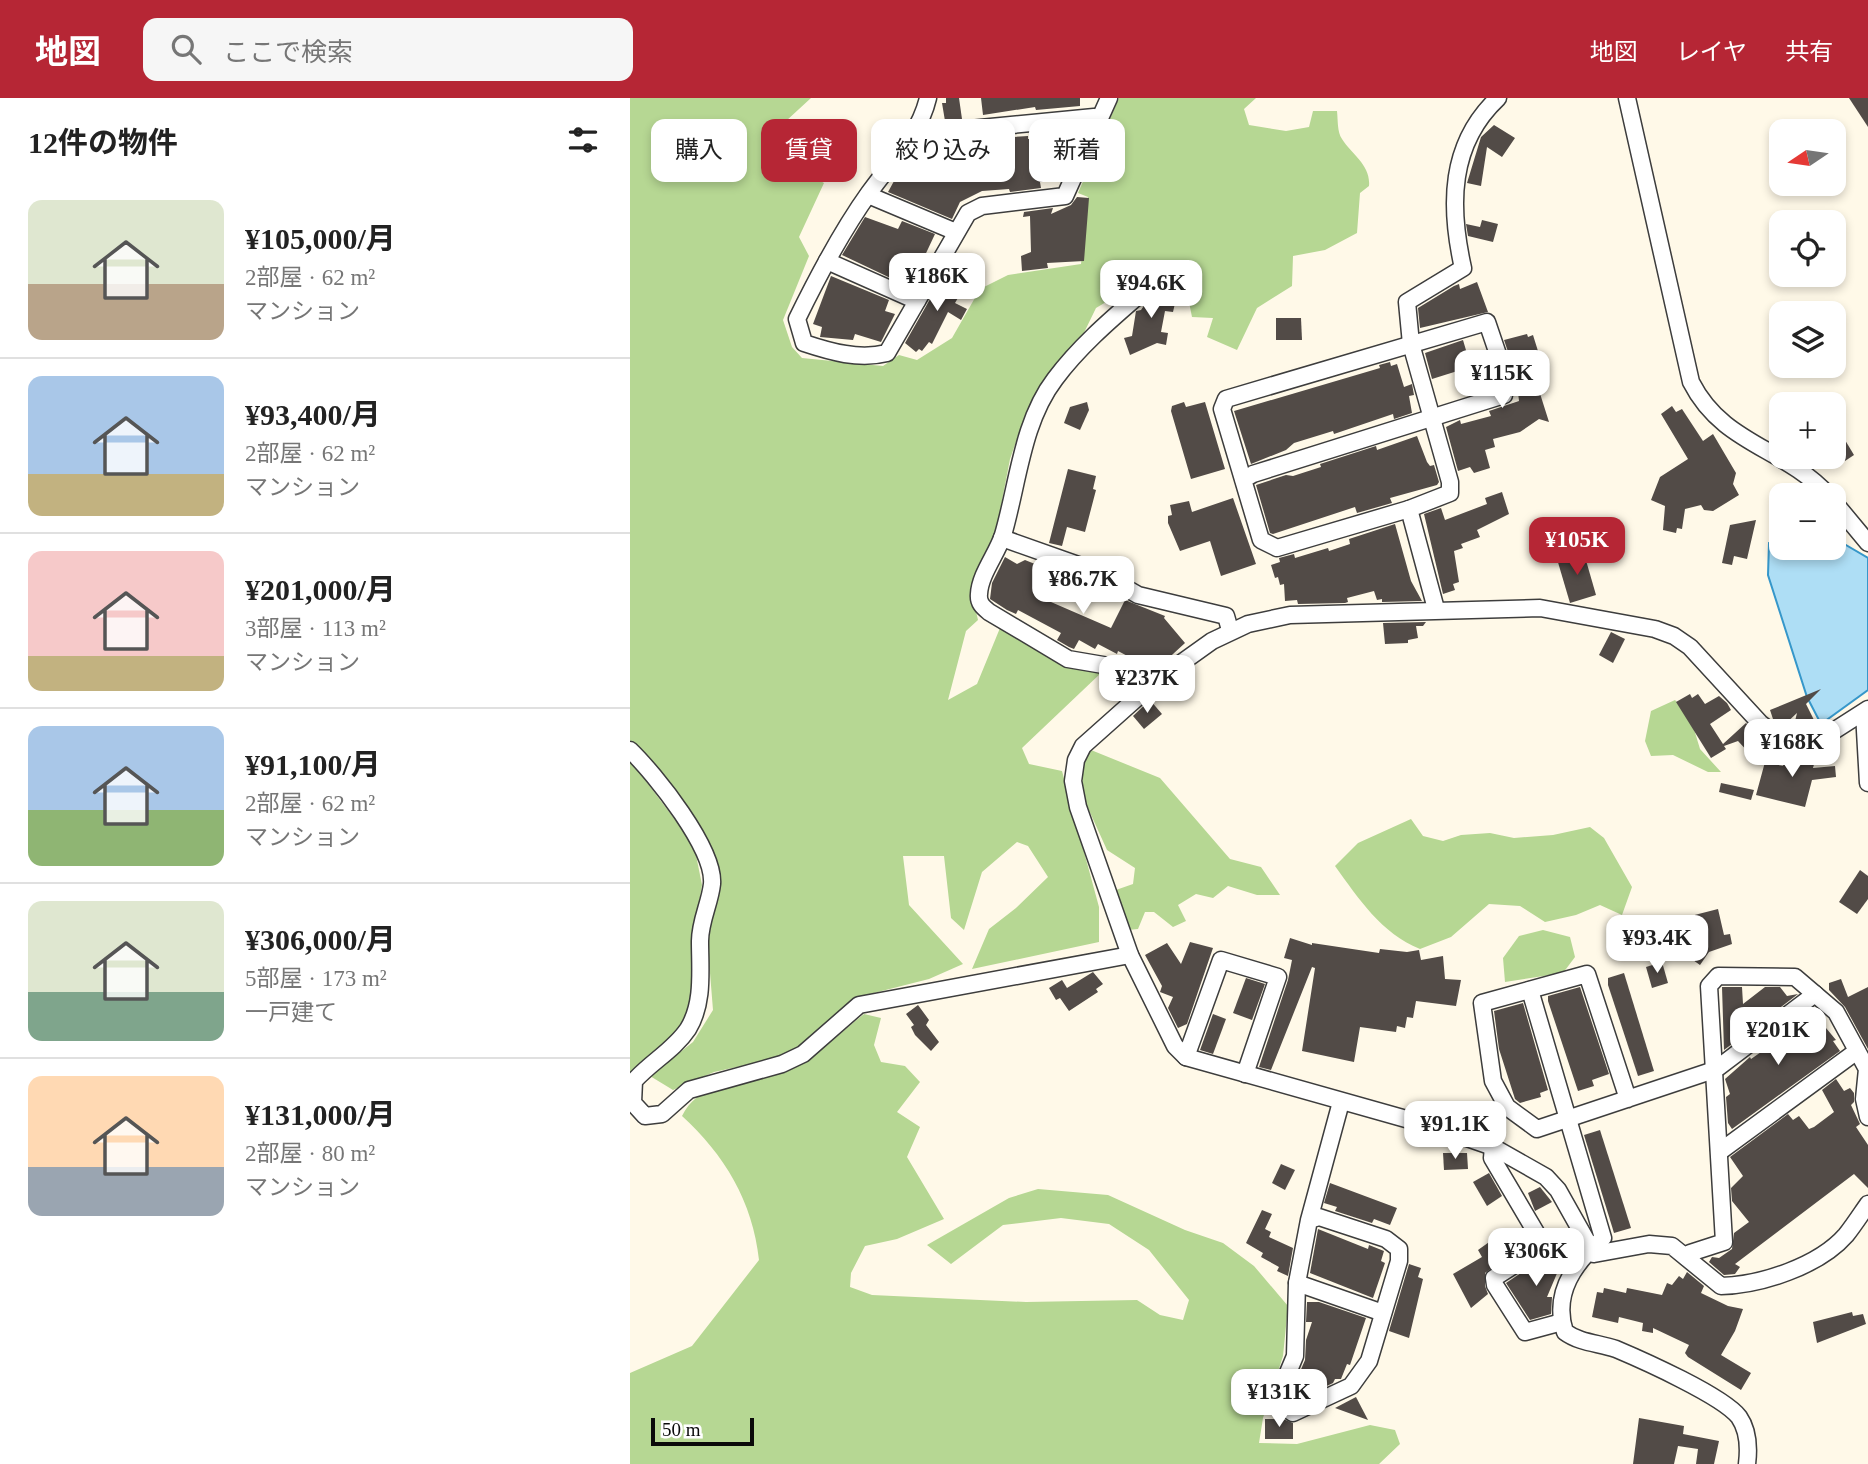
<!DOCTYPE html>
<html lang="ja">
<meta charset="utf-8">
<style>
body{margin:0;font-family:"Times New Roman","Noto Sans JP",serif;background:#f6f6f6;color:#222;height:100vh;display:flex;flex-direction:column;font-size:26px;white-space:nowrap}
*{box-sizing:border-box;margin:0}
p{font-size:23px;color:#767676}
.icon{flex:none;width:38px;height:38px;fill:none;stroke:currentColor;stroke-width:2;stroke-linecap:round;stroke-linejoin:round}
.map{position:relative;flex:1;overflow:hidden}
.side{display:flex;flex-direction:column;background:#fff;width:630px}
.side>*{flex:none}
.banner{position:absolute;left:21px;top:21px;width:665px;height:63px;display:flex;gap:14px}
.needle{width:46px;rotate:257deg}
.buttons{position:absolute;left:1139px;top:21px;display:grid;gap:14px}
.buttons a{display:grid;place-items:center;width:77px;height:77px;border-radius:14px;background:#fff;box-shadow:0 4px 10px #0003;font-size:35px}
.scale{position:absolute;left:21px;bottom:18px;width:103px;box-sizing:border-box;padding-left:7px;border:4px solid #0a0a0a;border-top:0;font-size:19px;line-height:24px;white-space:nowrap;color:#0a0a0a;-webkit-text-stroke:5px #fff;paint-order:stroke}
.price{position:absolute;translate:-50% -60px;padding:0 16px;border-radius:14px;background:#fff;color:#222;font-size:23px;line-height:46px;filter:drop-shadow(0 2px 4px #0008)}
.price::after{content:'';position:absolute;left:50%;top:42px;width:21px;height:16px;margin-left:-10px;background:inherit;clip-path:polygon(0 0,100% 0,50% 100%)}
.price.on{background:#b62635;color:#fff}
ul{padding:0;list-style:none}
li{display:flex;align-items:center;gap:21px;height:175px;padding:0 28px}
li+li{border-top:2px solid #e0e0e0}
li span{display:grid;place-items:center;flex:none;width:196px;height:140px;border-radius:14px;color:#555}
li>.icon{margin-inline-start:auto}
span .icon{width:84px;height:84px;fill:#fffc;stroke-width:1}
li b{font-size:30px}
h2{display:flex;justify-content:space-between;align-items:center;height:84px;padding:0 28px;font-size:30px}
.pill{padding:0 24px;border-radius:14px;background:#fff;box-shadow:0 4px 10px #0003;font-size:24px;line-height:63px}
.pill.on{background:#b62635;color:#fff}
header{display:flex;align-items:center;gap:42px;box-sizing:border-box;height:98px;padding:0 35px;background:#b62635;color:#fff}
header strong{font-size:33px}
nav{display:flex;gap:38px;margin-inline-start:auto;font-size:24px}
.search{width:490px;height:63px;background:#f6f6f6;display:flex;align-items:center;gap:18px;box-sizing:border-box;padding:0 24px;border-radius:14px;color:#767676;font-size:26px}
main{display:flex;flex:1;min-height:0}
.map>svg:first-child{display:block}
.forest{fill:#b6d793}
.water{fill:#aedef5;stroke:#3697ca;stroke-width:2}
.building{fill:#524b47}
.lines{fill:none;stroke-linecap:round;stroke-linejoin:round}
.minor-casing{stroke:#3d3d3d;stroke-width:19}
.minor{stroke:#fff;stroke-width:16}
</style>
<header>
<strong>地図</strong>
<div class="search"><svg class="icon" aria-label="search" viewBox="0 0 24 24"><circle cx="10" cy="10" r="6"/><path d="M15 15l6 6"/></svg>ここで検索</div>
<nav><a>地図</a><a>レイヤ</a><a>共有</a></nav>
</header>
<main>
<section class="side">
<h2>12件の物件<svg class="icon" aria-label="filters" viewBox="0 0 24 24"><path d="M4 7h16M4 17h16"/><circle cx="9" cy="7" r="2"/><circle cx="15" cy="17" r="2"/></svg></h2>
<ul>
<li><span style="background:linear-gradient(#dfe7d0 60%,#b9a48a 0)"><svg class="icon" aria-label="home" viewBox="0 0 24 24"><path d="M3 11l9-7 9 7M6 9v11h12V9"/></svg></span><div><b>¥105,000/月</b><p>2部屋 · 62 m²</p><p>マンション</p></div></li>
<li><span style="background:linear-gradient(#a9c7e8 70%,#c2b280 0)"><svg class="icon" aria-label="home" viewBox="0 0 24 24"><path d="M3 11l9-7 9 7M6 9v11h12V9"/></svg></span><div><b>¥93,400/月</b><p>2部屋 · 62 m²</p><p>マンション</p></div></li>
<li><span style="background:linear-gradient(#f6c9c9 75%,#c2b280 0)"><svg class="icon" aria-label="home" viewBox="0 0 24 24"><path d="M3 11l9-7 9 7M6 9v11h12V9"/></svg></span><div><b>¥201,000/月</b><p>3部屋 · 113 m²</p><p>マンション</p></div></li>
<li><span style="background:linear-gradient(#a9c7e8 60%,#8fb573 0)"><svg class="icon" aria-label="home" viewBox="0 0 24 24"><path d="M3 11l9-7 9 7M6 9v11h12V9"/></svg></span><div><b>¥91,100/月</b><p>2部屋 · 62 m²</p><p>マンション</p></div></li>
<li><span style="background:linear-gradient(#dfe7d0 65%,#7fa58c 0)"><svg class="icon" aria-label="home" viewBox="0 0 24 24"><path d="M3 11l9-7 9 7M6 9v11h12V9"/></svg></span><div><b>¥306,000/月</b><p>5部屋 · 173 m²</p><p>一戸建て</p></div></li>
<li><span style="background:linear-gradient(#ffd9b3 65%,#9aa5b1 0)"><svg class="icon" aria-label="home" viewBox="0 0 24 24"><path d="M3 11l9-7 9 7M6 9v11h12V9"/></svg></span><div><b>¥131,000/月</b><p>2部屋 · 80 m²</p><p>マンション</p></div></li>
</ul>
</section>
<div class="map">
<svg width="1238" height="1366" viewBox="0 0 1238 1366">
<rect width="100%" height="100%" fill="#fff9e8"/>
<g class="forest">
<path d="M0,0H181L156,23L135,35L138,53L194,85L169,139L179,158L153,222L162,249L172,260L253,268L269,257L287,262L322,240L350,191L378,177L451,166L458,99L448,95L489,0H626L614,11L619,27L656,33L679,29L683,13H707C708,22 707,34 712,41C722,57 741,67 739,88L730,95L727,135L695,152L663,158L662,188L627,210L607,252L577,239L583,220L562,219L555,184L537,174L511,183L466,210L448,247L414,281L397,312L380,361L366,434L342,496L348,522L336,533L318,602L347,586L370,530L430,565L471,575L392,650L399,666L432,673L469,809V844L342,871L359,831L386,810L418,779L398,748L387,744L352,774L334,832L321,820L314,758H273L279,807L333,866L299,881L228,899L161,957L84,974L43,992L20,978L63,944L83,912L77,838L88,796L17,660L0,642Z"/>
<polygon points="1045,602 1060,618 1070,651 1091,674 1078,674 1043,657 1021,658 1015,643 1021,613"/>
<polygon points="461,652 530,680 600,761 631,769 650,797 627,797 598,788 583,800 566,796 548,807 556,823 543,829 524,814 515,814 508,831 498,832 483,793 503,786 505,770 477,752 453,699 452,671"/>
<polygon points="0,662 55,735 66,757 72,787 63,841 64,909 39,948 0,978"/>
<path d="M781,721L793,738L813,743L831,737L860,735L884,740L923,737L960,729L974,740L1002,789L992,817L970,807L946,817L915,824L890,808L859,806L821,839L790,851C751,835 729,801 705,768L728,745Z"/>
<polygon points="913,832 940,839 945,859 933,875 875,884 873,860 889,838"/>
<path d="M234,916L251,920L244,947L251,964L275,968L290,984L267,1014L290,1029L277,1059L314,1121L267,1141L235,1148L221,1175L220,1189L242,1197L396,1204L507,1202L530,1217L553,1222L559,1202L519,1152L479,1126L431,1120L373,1127L321,1166L297,1147L379,1100L408,1091L478,1097L555,1132L593,1145L624,1168L658,1208L653,1258L633,1320L629,1345L667,1346L740,1327L765,1332L770,1346L749,1366H0V1275L62,1248L129,1162C123,1104 94,1056 52,1018C72,978 123,985 161,971C179,965 216,930 234,916Z"/>
</g>
<polygon class="water" points="1204,440 1238,460 1238,592 1191,626 1177,599 1138,477 1139,445 1151,441 1152,450 1204,450"/>
<g class="building">
<polygon points="316,0 329,0 332,21 315,23 312,5 316,5"/>
<polygon points="351,0 450,0 450,8 406,12 405,9 353,17"/>
<polygon points="1219,0 1238,0 1238,29"/>
<polygon points="864,27 885,40 872,59 857,49 851,88 837,85 851,39"/>
<polygon points="442,32 444,53 430,84 410,84 411,90 380,94 379,91 352,93 330,104 322,121 258,94 269,74 277,77 280,59 288,47 323,53 322,43 398,38 398,41 421,39 420,34"/>
<polygon points="447,99 459,100 454,163 417,165 418,170 392,173 391,158 401,154 400,118 393,119 394,114 423,110 421,116 441,107"/>
<polygon points="235,119 268,131 272,123 305,136 283,183 272,178 269,184 212,157"/>
<polygon points="852,122 868,126 863,144 838,138 836,126 850,129"/>
<polygon points="315,175 336,186 325,205 337,211 331,222 318,214 302,246 299,244 292,253 289,251 286,254 275,245"/>
<polygon points="201,178 259,202 255,213 265,216 251,244 225,236 223,242 190,239 192,229 183,226"/>
<polygon points="847,184 858,214 790,230 788,210 824,188 829,186 830,191"/>
<polygon points="519,186 535,189 540,193 538,199 546,201 543,214 535,213 531,234 538,235 536,247 527,245 500,257 494,240 502,238 506,213 511,212 518,202"/>
<polygon points="646,220 671,220 672,242 646,242"/>
<polygon points="897,236 898,239 903,237 912,266 907,267 912,284 907,286 919,324 909,321 890,334 863,341 865,349 855,352 860,370 844,375 840,369 828,373 816,329 830,322 831,326 861,318 859,313 889,303 886,277 874,242"/>
<polygon points="833,242 838,259 834,260 837,270 802,281 795,255"/>
<polygon points="760,264 761,268 767,266 774,289 782,286 784,297 779,298 782,315 764,321 763,316 704,336 703,333 664,345 656,352 621,366 604,313 750,270 749,267"/>
<polygon points="457,304 459,312 450,332 434,325 440,309"/>
<polygon points="554,304 556,309 575,304 595,371 561,381 541,313 542,308"/>
<polygon points="1042,308 1046,314 1052,311 1073,343 1083,336 1106,375 1103,386 1109,397 1083,413 1074,412 1071,407 1055,411 1052,431 1047,430 1046,435 1033,432 1035,408 1021,402 1030,379 1058,361 1031,316"/>
<polygon points="1212,337 1224,357 1215,363 1204,345 1204,341"/>
<polygon points="787,338 797,364 800,368 804,367 809,384 807,387 760,400 762,405 727,415 725,409 643,436 640,435 626,387 656,377 663,378 691,369 690,366 746,348 747,352"/>
<polygon points="438,371 466,378 463,391 466,392 455,434 437,429 432,448 419,445"/>
<polygon points="872,394 879,416 847,432 850,439 831,446 833,450 824,453 829,484 823,486 825,492 813,496 794,416 811,410 815,422 857,406 855,400"/>
<polygon points="603,400 626,466 591,478 580,443 550,453 538,425 538,418 542,417 540,407 559,403 562,414"/>
<polygon points="1126,422 1117,461 1104,458 1102,467 1092,465 1100,427"/>
<polygon points="765,426 781,483 792,503 752,504 752,501 747,502 744,493 717,500 718,504 715,505 668,506 667,502 655,503 654,486 650,487 648,479 645,480 641,467 650,464 649,460 664,456 665,460 698,450 699,453 720,446 719,441"/>
<polygon points="953,452 966,497 940,505 927,461"/>
<polygon points="375,459 387,466 395,462 432,477 421,504 481,530 495,502 535,518 534,520 555,545 531,567 513,560 505,562 488,553 487,556 468,546 465,551 449,542 444,551 439,549 427,542 431,535 388,512 386,516 377,512 360,501 362,485"/>
<polygon points="796,524 793,528 786,528 788,540 778,542 778,545 755,546 753,525"/>
<polygon points="981,534 995,541 983,565 969,557"/>
<polygon points="1191,591 1176,606 1188,630 1184,633 1179,634 1171,625 1164,627 1167,615 1152,629 1143,621 1140,612"/>
<polygon points="1060,596 1062,600 1068,596 1075,606 1089,598 1097,605 1101,612 1080,626 1093,646 1116,625 1128,637 1115,641 1129,644 1129,650 1121,657 1108,643 1094,648 1096,651 1081,660 1046,604"/>
<polygon points="520,602 532,616 514,631 503,618"/>
<polygon points="1157,654 1186,659 1183,670 1205,668 1206,679 1182,682 1175,709 1126,697 1135,664 1153,668"/>
<polygon points="1091,685 1124,692 1121,702 1089,694"/>
<polygon points="1230,772 1238,778 1238,801 1227,816 1209,804"/>
<polygon points="1088,811 1094,837 1100,836 1102,846 1079,854 1070,867 1053,855 1045,822"/>
<polygon points="660,840 682,847 682,845 749,855 750,851 777,854 789,852 791,862 813,858 815,881 831,882 826,908 786,903 783,920 777,919 775,930 767,928 766,934 730,929 724,964 672,953 685,870 682,869 641,972 629,969 658,882 662,862 654,860"/>
<polygon points="560,844 583,850 557,926 548,930 538,910 543,899 530,894 532,888 515,857 537,845 551,866"/>
<polygon points="1032,864 1038,885 1022,890 1016,869"/>
<polygon points="463,874 473,886 466,891 468,894 439,913 430,900 426,902 419,890 432,882 437,890"/>
<polygon points="994,875 1024,973 1008,978 978,887 978,880"/>
<polygon points="616,880 635,886 622,922 603,915"/>
<polygon points="1211,881 1218,899 1238,889 1238,951 1215,909 1199,892 1199,885"/>
<polygon points="950,889 979,976 962,982 964,988 948,993 918,903 918,898"/>
<polygon points="1092,889 1112,889 1113,906 1135,889 1150,889 1157,898 1168,896 1094,952"/>
<polygon points="893,905 918,992 910,995 911,999 890,1005 885,1001 869,951 864,913"/>
<polygon points="288,907 299,922 296,927 309,944 301,953 285,937 281,929 284,927 276,916"/>
<polygon points="1181,912 1206,942 1203,943 1210,953 1102,1031 1098,1025 1096,999 1100,996 1095,981 1120,959 1121,961 1144,945 1142,942"/>
<polygon points="583,916 596,921 583,956 570,952"/>
<polygon points="1206,981 1214,993 1220,990 1224,995 1224,1004 1221,1007 1230,1026 1226,1029 1238,1047 1238,1090 1224,1076 1105,1166 1110,1169 1105,1176 1094,1177 1079,1164 1082,1159 1089,1160 1102,1151 1104,1135 1119,1124 1102,1103 1101,1090 1113,1078 1100,1059 1158,1016 1163,1022 1169,1018 1179,1031 1184,1029 1204,1014 1192,992"/>
<polygon points="970,1032 1001,1130 984,1135 954,1037"/>
<polygon points="813,1055 837,1055 838,1071 814,1072"/>
<polygon points="651,1066 665,1072 655,1092 642,1085"/>
<polygon points="859,1075 872,1098 857,1108 843,1084"/>
<polygon points="700,1085 767,1110 760,1127 744,1121 742,1125 705,1113 707,1109 694,1105"/>
<polygon points="910,1089 922,1104 905,1113 898,1095"/>
<polygon points="632,1112 642,1116 635,1131 641,1134 639,1139 663,1150 658,1178 647,1173 649,1169 631,1159 633,1155 616,1145"/>
<polygon points="688,1131 738,1151 739,1147 754,1153 751,1163 755,1165 743,1200 680,1175"/>
<polygon points="869,1137 880,1157 855,1175 855,1188 858,1196 841,1210 823,1176 852,1159 848,1152"/>
<polygon points="936,1154 917,1199 922,1199 921,1216 900,1222 876,1185 912,1161 915,1166"/>
<polygon points="779,1166 791,1170 788,1179 793,1181 779,1240 759,1233"/>
<polygon points="1057,1174 1074,1188 1071,1195 1098,1208 1113,1211 1105,1233 1091,1257 1121,1275 1111,1292 1058,1259 1055,1255 1059,1247 1023,1230 1023,1235 1012,1233 1013,1225 989,1219 988,1225 962,1219 967,1194 973,1195 974,1190 996,1195 997,1190 1032,1197 1037,1185 1042,1187 1049,1178 1053,1181"/>
<polygon points="677,1204 689,1204 736,1220 720,1267 717,1266 711,1281 705,1281 703,1285 673,1299 661,1295 675,1262 676,1242 682,1224 676,1224"/>
<polygon points="1222,1214 1223,1218 1233,1216 1236,1226 1187,1245 1183,1224"/>
<polygon points="726,1299 738,1322 705,1310"/>
<polygon points="1009,1320 1054,1328 1053,1336 1089,1343 1084,1366 1066,1366 1068,1351 1048,1348 1044,1366 1003,1366"/>
<polygon points="635,1321 653,1321 663,1325 663,1341 635,1341"/>
</g>
<g class="lines">
<defs>
<g id="minor">
<path d="M298,0C289,38 261,64 239,95C211,134 188,178 167,221L174,245C201,254 229,262 257,255L338,115L352,108L435,98L479,0"/>
<path d="M997,0L1061,284C1093,347 1154,349 1198,397"/>
<polyline points="287,31 299,35 464,19 469,22"/>
<polyline points="238,97 326,134"/>
<polyline points="197,163 287,203"/>
<path d="M508,198C479,223 448,250 425,281C392,324 388,386 373,437C367,456 350,476 349,496C348,505 353,509 359,514L438,561L520,575L526,583"/>
<polyline points="613,382 623,376 874,297 876,280 857,224 596,301 592,311 631,442 647,450 779,411"/>
<polyline points="1204,404 1238,445"/>
<polyline points="372,440 468,474 508,497 596,518 600,532"/>
<path d="M806,511L779,411L820,395V384L781,246L777,204L833,170C819,108 819,46 868,0"/>
<path d="M1238,611L1188,643L1172,646L1152,642L1130,625L1060,549L1044,538L1025,531L910,510L660,517L618,526L582,543L526,583L453,648L446,662L443,683L448,709L500,857L545,948L556,959L808,1030L863,1049L916,1079L928,1092L964,1156L1019,1146L1042,1148L1091,1188C1131,1187 1189,1168 1216,1137C1224,1127 1231,1116 1238,1106"/>
<polyline points="1234,615 1238,685"/>
<path d="M0,652C25,676 85,751 82,786C80,805 70,823 70,843C70,873 74,905 58,931C44,952 21,964 4,983L3,1005L15,1018L32,1016L59,992L152,966L173,956L229,907L500,857"/>
<path d="M900,892L973,1140C945,1164 922,1195 935,1234C950,1245 969,1245 986,1251C1012,1262 1093,1298 1109,1319C1118,1332 1119,1350 1117,1366"/>
<polyline points="556,959 591,862 648,879 615,976"/>
<polyline points="998,1001 957,876 852,905 863,983 877,1009 907,1031 1084,972 1089,969 1185,896"/>
<polyline points="863,1049 862,1060 914,1148 864,1180 865,1187 895,1234 932,1224"/>
<polyline points="1089,1051 1092,1052 1227,953"/>
<polyline points="679,1122 689,1119 756,1141 769,1151 769,1163 739,1263 721,1288 663,1315 651,1307 649,1296 665,1258 667,1185 679,1122 711,1004"/>
<polyline points="1056,1159 1060,1155 1094,1144 1079,888 1088,878 1165,879 1206,914 1237,971 1234,1001 1238,1019"/>
<polyline points="667,1185 753,1215"/>
</g>
</defs>
<use href="#minor" class="minor-casing"/>
<use href="#minor" class="minor"/>
</g>
</svg>
<div class="buttons">
<a><svg class="needle" viewBox="-14 -14 28 28"><path d="M0-13l5 13h-10z" fill="#e53935"/><path d="M0 13l5-13h-10z" fill="#767676"/></svg></a>
<a><svg class="icon" aria-label="locate" viewBox="0 0 24 24"><circle cx="12" cy="12" r="6"/><path d="M12 2v4M12 18v4M2 12h4M18 12h4"/></svg></a>
<a><svg class="icon" aria-label="layers" viewBox="0 0 24 24"><path d="M12 4l9 5-9 5-9-5zM3 14l9 5 9-5"/></svg></a>
<a>+</a>
<a>−</a>
</div>
<div class="scale">50 m</div>
<b class="price" style="left:307px;top:215px">¥186K</b>
<b class="price" style="left:521px;top:222px">¥94.6K</b>
<b class="price" style="left:872px;top:312px">¥115K</b>
<b class="price on" style="left:947px;top:479px">¥105K</b>
<b class="price" style="left:453px;top:518px">¥86.7K</b>
<b class="price" style="left:517px;top:617px">¥237K</b>
<b class="price" style="left:1162px;top:681px">¥168K</b>
<b class="price" style="left:1027px;top:877px">¥93.4K</b>
<b class="price" style="left:1148px;top:969px">¥201K</b>
<b class="price" style="left:825px;top:1063px">¥91.1K</b>
<b class="price" style="left:906px;top:1190px">¥306K</b>
<b class="price" style="left:649px;top:1331px">¥131K</b>
<div class="banner">
<a class="pill">購入</a>
<a class="pill on">賃貸</a>
<a class="pill">絞り込み</a>
<a class="pill">新着</a>
</div>
</div>
</main>
